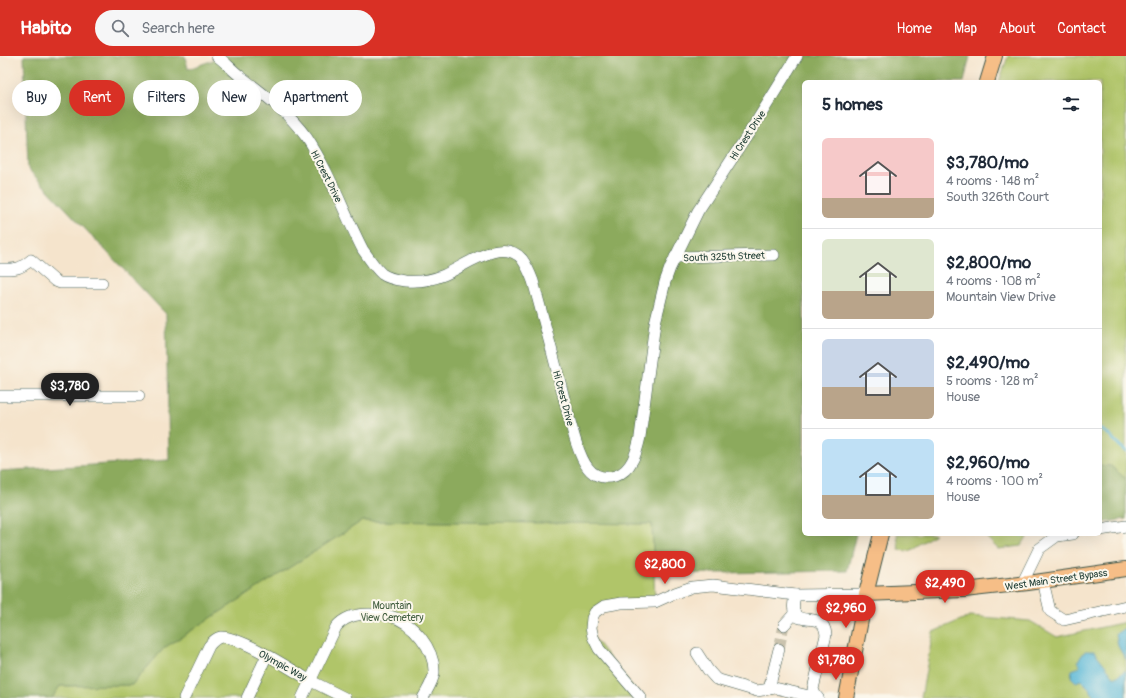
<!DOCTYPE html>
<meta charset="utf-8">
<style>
body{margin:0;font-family:Pangolin,sans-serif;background:#f6f6f7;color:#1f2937;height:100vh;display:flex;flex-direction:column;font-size:15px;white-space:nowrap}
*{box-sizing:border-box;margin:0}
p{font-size:13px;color:#747a83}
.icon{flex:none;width:22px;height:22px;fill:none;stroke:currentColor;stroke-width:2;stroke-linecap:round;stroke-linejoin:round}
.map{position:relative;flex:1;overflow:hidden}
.details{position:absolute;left:802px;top:24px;width:300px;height:456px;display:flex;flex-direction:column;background:#fff;border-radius:6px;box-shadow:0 4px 16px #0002}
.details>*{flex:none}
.top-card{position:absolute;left:12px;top:24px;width:380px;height:36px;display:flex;gap:8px}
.price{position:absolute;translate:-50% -34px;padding:0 9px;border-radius:14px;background:#d93025;color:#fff;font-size:13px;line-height:26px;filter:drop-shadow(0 1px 2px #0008)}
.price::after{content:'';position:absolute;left:50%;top:24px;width:12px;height:9px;margin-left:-6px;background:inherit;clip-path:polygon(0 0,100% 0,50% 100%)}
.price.active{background:#222;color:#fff}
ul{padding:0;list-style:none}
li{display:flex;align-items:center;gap:12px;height:100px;padding:0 20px}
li+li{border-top:1px solid #e0e1e3}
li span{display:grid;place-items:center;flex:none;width:112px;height:80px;border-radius:6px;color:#555}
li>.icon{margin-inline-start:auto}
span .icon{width:48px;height:48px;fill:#fffc;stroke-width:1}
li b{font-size:17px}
h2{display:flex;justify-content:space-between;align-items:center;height:48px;padding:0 20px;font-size:17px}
.chip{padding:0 14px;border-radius:18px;background:#fff;box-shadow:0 4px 16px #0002;font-size:14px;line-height:36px}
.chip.active{background:#d93025;color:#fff}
header{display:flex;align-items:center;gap:24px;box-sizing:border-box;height:56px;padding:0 20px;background:#d93025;color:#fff}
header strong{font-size:19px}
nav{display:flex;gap:22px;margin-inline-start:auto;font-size:14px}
.search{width:280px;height:36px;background:#f6f6f7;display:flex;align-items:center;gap:10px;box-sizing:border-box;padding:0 14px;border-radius:22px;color:#747a83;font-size:15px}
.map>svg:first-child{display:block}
.green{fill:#b0c569;stroke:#68814e}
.forest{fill:#8caa5d;stroke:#567448}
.water{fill:#59b7d7;stroke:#3c7a86}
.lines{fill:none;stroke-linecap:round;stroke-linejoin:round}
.stream{stroke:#59b7d7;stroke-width:3}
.minor-tunnel{stroke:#cac3ae;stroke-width:11;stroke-dasharray:11 5.5;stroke-linecap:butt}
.minor-casing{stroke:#3f564b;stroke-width:12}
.major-casing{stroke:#3f564b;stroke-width:16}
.minor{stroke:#fff;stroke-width:11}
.major{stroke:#f6be87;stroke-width:14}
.labels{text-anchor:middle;stroke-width:4;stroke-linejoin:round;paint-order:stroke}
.street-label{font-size:10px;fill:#1f3d34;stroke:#fbf7ec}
.park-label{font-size:10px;fill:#435f41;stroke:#fbf7ec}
</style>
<header>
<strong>Habito</strong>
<div class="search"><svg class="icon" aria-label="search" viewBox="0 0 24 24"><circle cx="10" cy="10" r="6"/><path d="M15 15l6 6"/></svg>Search here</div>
<nav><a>Home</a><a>Map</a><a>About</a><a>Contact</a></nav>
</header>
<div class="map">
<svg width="1126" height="642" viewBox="0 0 1126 642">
<rect width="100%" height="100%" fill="#fbf7ec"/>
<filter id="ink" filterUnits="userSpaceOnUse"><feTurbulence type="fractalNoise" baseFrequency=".025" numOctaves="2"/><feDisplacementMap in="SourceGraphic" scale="8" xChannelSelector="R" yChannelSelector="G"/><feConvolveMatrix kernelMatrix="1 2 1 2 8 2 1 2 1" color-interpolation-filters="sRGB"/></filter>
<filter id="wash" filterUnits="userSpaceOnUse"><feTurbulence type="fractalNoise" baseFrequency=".012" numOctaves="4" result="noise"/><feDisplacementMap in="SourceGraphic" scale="16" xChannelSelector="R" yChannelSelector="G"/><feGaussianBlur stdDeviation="0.9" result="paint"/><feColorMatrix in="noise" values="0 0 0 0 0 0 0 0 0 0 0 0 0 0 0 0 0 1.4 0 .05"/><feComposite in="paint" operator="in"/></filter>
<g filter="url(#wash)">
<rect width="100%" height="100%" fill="#f5e4cc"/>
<g class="green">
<polygon points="1008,0 1126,0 1126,423 1111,411 1100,409 1100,26 999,26"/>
<polygon points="362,465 652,468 655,546 595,556 593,581 641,642 52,642 60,630 132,629 164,592"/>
<polygon points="897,478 935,478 909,495 899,494"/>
<polygon points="983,478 1029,478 1021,490 998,493"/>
<polygon points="970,560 1030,565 1057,581 1126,566 1126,642 921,642 933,576"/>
</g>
<g class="forest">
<polygon points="24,0 185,0 188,13 225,0 970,0 964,26 804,26 804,478 856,478 847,515 654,518 652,468 362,465 164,592 132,629 60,630 52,642 0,642 0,415 169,404 166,258 28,113"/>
<polygon points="1100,409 1111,410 1126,423 1126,463 1100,467"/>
</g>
<g class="water">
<polygon points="1126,571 1126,604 1118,590 1116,578"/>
<polygon points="1085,595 1094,595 1115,622 1126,614 1126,642 1094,642 1094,641 1090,633 1081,624 1076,626 1071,621 1072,614 1080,611 1078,605"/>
</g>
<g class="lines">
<g class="stream">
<path d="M1100,373C1112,379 1116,388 1126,395"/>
<polyline points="1021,478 1022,479"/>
</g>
</g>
</g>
<g filter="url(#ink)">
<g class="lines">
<polyline class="minor-tunnel" points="779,593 784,569"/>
<defs>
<g id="minor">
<path d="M217,0C225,6 232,14 240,20C265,39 288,56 307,82C330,117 344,157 363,194C369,202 375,212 382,218C389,223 398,224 405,225C418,226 432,224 444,219C465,210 502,180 522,203C527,210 530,217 533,225C544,265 555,306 565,346C570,364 577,398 588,412C595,421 605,423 615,420C632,415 637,395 640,381L655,267L665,226L670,212L698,155L758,63L797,0"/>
<polyline points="675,201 774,199"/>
<path d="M0,213C15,213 19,214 31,204L55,225L60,227H102"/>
<polyline points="0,340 139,340"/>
<polyline points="1100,474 1126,470"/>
<polyline points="1043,525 1050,555 1064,564 1126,550"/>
<polyline points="1022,528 1039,493 1057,480 1073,478"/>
<path d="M795,539C794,545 792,553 795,558C801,569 824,555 826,579L813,633L815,638L818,642"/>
<polyline points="784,569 795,557"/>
<polyline points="697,597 708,614 716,623 757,635 775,632 818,642"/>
<polyline points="769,633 779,593"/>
<path d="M184,642L209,590C212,586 216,582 221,581C242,581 289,612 309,624C321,630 333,636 345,642"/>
<polyline points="247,642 267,599"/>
<path d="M302,642L336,571C344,561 357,558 369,558C376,558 384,558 390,560C413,566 435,593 434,617C433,626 427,634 423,642"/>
<polyline points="641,642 599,593 593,581 591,572 592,562 595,556 604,550 621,547 655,546 675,537 692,531 713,529 795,539 866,538"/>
</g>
<g id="major">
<polyline points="987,26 995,0"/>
<polyline points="866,538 964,534 1028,527 1126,513"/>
<polyline points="846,642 866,538 881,478"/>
</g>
</defs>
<use href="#minor" class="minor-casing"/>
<use href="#major" class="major-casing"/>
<use href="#minor" class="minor"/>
<use href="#major" class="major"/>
</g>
</g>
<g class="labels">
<g class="street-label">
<text transform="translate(747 79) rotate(-57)" y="4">Hi Crest Drive</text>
<text transform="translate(327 120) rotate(63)" y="4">Hi Crest Drive</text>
<text transform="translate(724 200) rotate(-2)" y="4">South 325th Street</text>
<text transform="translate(564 342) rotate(75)" y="4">Hi Crest Drive</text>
<text transform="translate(1056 523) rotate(-8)" y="4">West Main Street Bypass</text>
<text transform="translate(283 609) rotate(29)" y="4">Olympic Way</text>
</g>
<g class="park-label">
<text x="392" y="553">Mountain<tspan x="392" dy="12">View Cemetery</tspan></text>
</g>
</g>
</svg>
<b class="price active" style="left:70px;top:351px">$3,780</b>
<b class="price" style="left:665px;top:529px">$2,800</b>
<b class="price" style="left:945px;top:548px">$2,490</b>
<b class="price" style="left:846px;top:573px">$2,960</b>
<b class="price" style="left:836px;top:625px">$1,780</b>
<div class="top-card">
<a class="chip">Buy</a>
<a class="chip active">Rent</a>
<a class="chip">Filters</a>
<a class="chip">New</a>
<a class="chip">Apartment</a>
</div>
<section class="details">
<h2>5 homes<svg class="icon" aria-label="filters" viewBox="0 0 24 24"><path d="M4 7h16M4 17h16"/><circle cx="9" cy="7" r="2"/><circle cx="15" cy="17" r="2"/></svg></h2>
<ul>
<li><span style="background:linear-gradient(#f6c9c9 75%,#b9a48a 0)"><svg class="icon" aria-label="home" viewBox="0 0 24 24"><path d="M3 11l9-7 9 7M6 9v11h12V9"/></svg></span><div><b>$3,780/mo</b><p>4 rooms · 148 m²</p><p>South 326th Court</p></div></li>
<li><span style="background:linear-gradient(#dfe7d0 65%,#b9a48a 0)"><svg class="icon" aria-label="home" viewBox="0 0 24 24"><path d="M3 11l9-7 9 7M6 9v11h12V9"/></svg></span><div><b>$2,800/mo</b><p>4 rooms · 108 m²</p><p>Mountain View Drive</p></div></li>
<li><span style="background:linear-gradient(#c9d6e8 60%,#b9a48a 0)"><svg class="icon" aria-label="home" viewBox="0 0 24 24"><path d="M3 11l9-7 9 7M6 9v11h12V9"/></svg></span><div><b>$2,490/mo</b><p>5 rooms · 128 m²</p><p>House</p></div></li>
<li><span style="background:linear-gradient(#bfe0f5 70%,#b9a48a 0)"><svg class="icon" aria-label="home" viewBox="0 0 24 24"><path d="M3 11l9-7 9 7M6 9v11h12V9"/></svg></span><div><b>$2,960/mo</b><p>4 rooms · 100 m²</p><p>House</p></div></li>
</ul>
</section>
</div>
